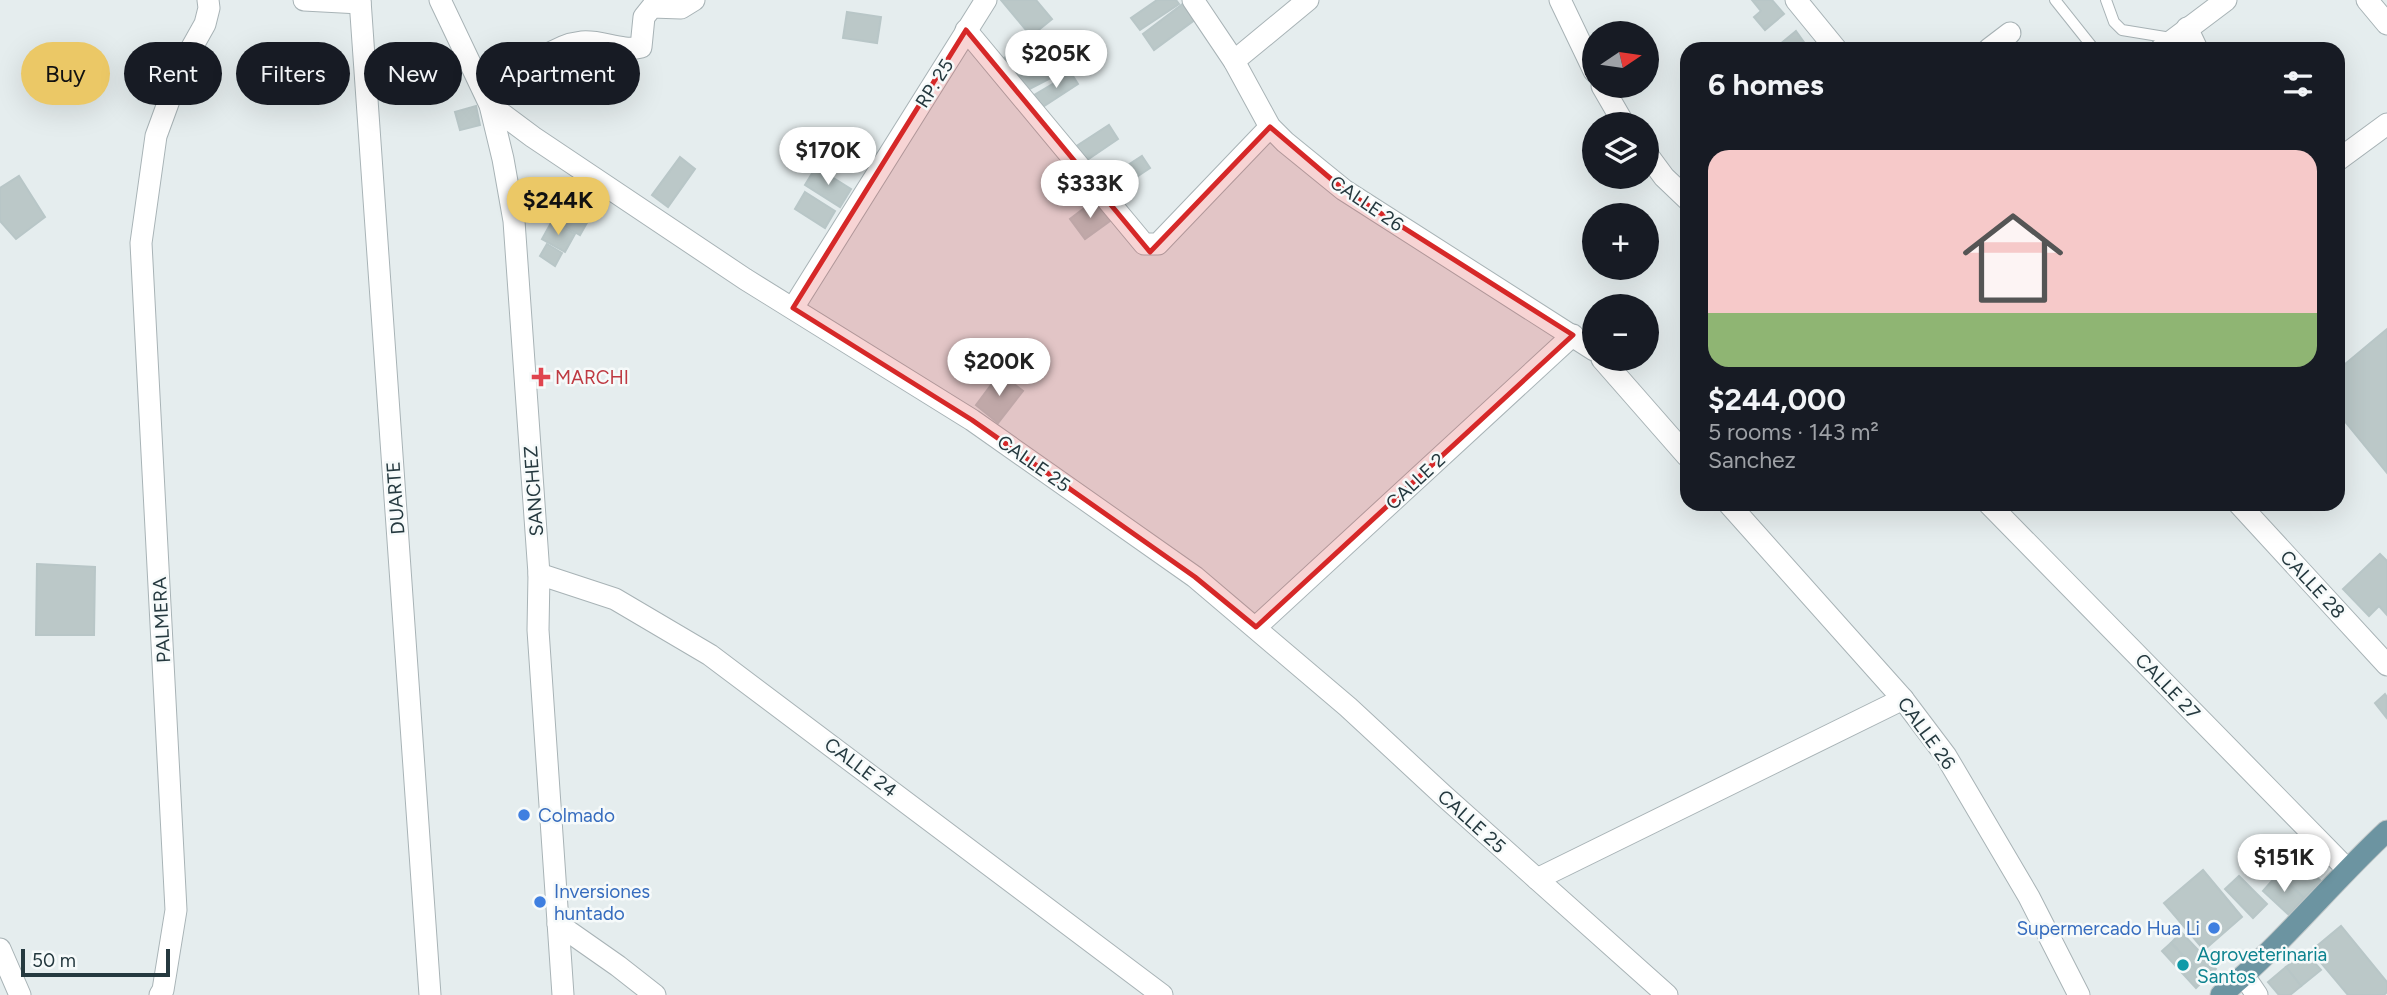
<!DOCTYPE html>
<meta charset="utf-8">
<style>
body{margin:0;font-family:Figtree,sans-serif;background:#20242c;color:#f1f3f6;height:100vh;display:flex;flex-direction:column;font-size:26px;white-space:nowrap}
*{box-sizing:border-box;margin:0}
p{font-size:23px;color:#9ea1a6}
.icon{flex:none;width:38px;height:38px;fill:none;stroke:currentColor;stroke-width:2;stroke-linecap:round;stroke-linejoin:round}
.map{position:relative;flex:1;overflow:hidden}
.details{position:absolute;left:1680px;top:42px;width:665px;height:469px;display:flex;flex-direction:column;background:#171b24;border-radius:21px;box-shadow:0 7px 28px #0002}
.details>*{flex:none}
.banner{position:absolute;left:21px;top:42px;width:665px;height:63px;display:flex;gap:14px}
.needle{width:46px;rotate:77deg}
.buttons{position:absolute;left:1582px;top:21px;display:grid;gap:14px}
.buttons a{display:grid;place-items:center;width:77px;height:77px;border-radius:50%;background:#171b24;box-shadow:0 7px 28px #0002;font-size:35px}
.scale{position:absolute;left:21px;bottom:18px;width:149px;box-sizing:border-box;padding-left:7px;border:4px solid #25393f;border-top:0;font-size:19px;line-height:24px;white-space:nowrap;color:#25393f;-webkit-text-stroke:5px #f6fafa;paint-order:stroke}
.price{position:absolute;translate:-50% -60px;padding:0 16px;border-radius:24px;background:#fff;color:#222;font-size:23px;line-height:46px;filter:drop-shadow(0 2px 4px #0008)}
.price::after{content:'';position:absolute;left:50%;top:42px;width:21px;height:16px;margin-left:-10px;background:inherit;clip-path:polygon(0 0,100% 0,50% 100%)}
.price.on{background:#ebc866;color:#111}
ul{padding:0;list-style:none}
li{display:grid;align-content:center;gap:14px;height:371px;padding:0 28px}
li span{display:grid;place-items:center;height:217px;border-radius:21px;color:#555}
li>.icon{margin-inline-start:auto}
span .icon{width:126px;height:126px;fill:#fffc;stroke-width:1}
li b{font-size:30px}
h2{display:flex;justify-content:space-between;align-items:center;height:84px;padding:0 28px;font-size:30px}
.pill{padding:0 24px;border-radius:32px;background:#171b24;box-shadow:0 7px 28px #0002;font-size:24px;line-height:63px}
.pill.on{background:#ebc866;color:#111}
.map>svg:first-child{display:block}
.building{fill:#bbc8c8;stroke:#b8c6c7;stroke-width:2}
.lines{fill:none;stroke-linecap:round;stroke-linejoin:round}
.lane-casing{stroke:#a8b3b6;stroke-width:12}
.street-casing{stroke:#a8b3b6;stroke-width:23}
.primary-casing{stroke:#c2c8c9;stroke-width:23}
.lane{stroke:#fff;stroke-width:10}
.street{stroke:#fff;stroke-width:21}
.primary{stroke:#6c94a1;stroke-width:21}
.marked{fill:#d62828;fill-opacity:0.2;stroke:#d62828;stroke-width:5;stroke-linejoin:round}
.health-dot{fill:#e0444e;stroke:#f6fafa;stroke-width:2.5}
.shop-dot{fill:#3f7fe0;stroke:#f6fafa;stroke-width:2.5}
.culture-dot{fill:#0f9aa8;stroke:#f6fafa;stroke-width:2.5}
.labels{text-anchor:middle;stroke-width:5;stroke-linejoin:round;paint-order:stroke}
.street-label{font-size:19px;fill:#25393f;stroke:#f6fafa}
.health-label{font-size:19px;fill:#be3a42;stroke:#f6fafa;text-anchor:start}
.shop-label{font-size:19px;fill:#366cbe;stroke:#f6fafa;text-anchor:start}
.culture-label{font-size:19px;fill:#0d838f;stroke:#f6fafa;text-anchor:start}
</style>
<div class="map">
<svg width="2387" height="995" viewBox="0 0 2387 995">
<rect width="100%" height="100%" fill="#e5edee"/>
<g class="building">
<polygon points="1001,0 1036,0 1052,19 1031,36"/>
<polygon points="1157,0 1176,0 1179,4 1140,30 1131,18"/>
<polygon points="1752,0 1772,0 1784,14 1765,30 1754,17 1761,11"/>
<polygon points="1184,3 1196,19 1154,50 1143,34"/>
<polygon points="847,12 881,17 877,43 843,38"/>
<polygon points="1796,31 1806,45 1801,49 1774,49"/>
<polygon points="1047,34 1057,51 1013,75 1004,58"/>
<polygon points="1058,55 1066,70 1024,92 1016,77"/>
<polygon points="1071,73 1078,84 1041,108 1034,95"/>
<polygon points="476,106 480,125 460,130 455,112"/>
<polygon points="1109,125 1118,139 1084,162 1075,147"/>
<polygon points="1142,156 1150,168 1108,196 1099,184"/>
<polygon points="680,157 695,169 668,207 652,195"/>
<polygon points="816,167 851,189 840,207 805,185"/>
<polygon points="19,176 45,217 16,239 0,221 0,188"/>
<polygon points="542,192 589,219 580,235 532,207"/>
<polygon points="805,192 835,211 825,228 795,209"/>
<polygon points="1095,200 1110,221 1085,239 1070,219"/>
<polygon points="552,221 575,234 565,252 542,239"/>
<polygon points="547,244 562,253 555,266 540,256"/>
<polygon points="2387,329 2387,473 2338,413 2338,370"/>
<polygon points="1000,373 1023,391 998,423 976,405"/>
<polygon points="2380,554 2387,561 2387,615 2379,606 2369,616 2343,589"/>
<polygon points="37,564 95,567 94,635 36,635"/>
<polygon points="2385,694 2387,697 2386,717 2375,703"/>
<polygon points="2291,854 2321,881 2304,898 2276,871"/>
<polygon points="2203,870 2242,917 2204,950 2164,903"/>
<polygon points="2278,874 2304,898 2289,915 2263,891"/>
<polygon points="2239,876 2267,904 2253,918 2225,889"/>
<polygon points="2341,926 2387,982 2387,992 2384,995 2348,995 2311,951"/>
<polygon points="2181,932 2216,969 2205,979 2171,943"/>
<polygon points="2171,943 2205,979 2196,988 2162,951"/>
<polygon points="2305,952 2321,970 2301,986 2286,967"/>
<polygon points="2286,967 2301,986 2290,995 2279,995 2268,982"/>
</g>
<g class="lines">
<defs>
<g id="lane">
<polyline points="2055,0 2094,49"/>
<polyline points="2106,0 2114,22 2122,30 2171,38"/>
</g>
<g id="street">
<polyline points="304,0 360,3"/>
<polyline points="360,0 430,995"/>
<polyline points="440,0 490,105 503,159 514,221 539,574 538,630 563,995"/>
<path d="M694,0L681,8L652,7L644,17L641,47C621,52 602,40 582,42C544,46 517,81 490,105L533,137L745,279L972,420L1195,577L1348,707L1443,795L1667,995"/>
<polyline points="1193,0 1234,61 1270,127 1285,142 1344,190 1594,350"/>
<polyline points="1560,0 1594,71"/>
<polyline points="1796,0 1836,49"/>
<polyline points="2367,0 2387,24"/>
<polyline points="2187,28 2197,49"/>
<polyline points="966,30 1144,244 1158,244 1270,127"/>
<polyline points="1989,49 2010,33"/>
<polyline points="2161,49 2226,0"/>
<polyline points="1234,61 1308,0"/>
<polyline points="1602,86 1624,124"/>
<polyline points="1647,154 1664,177 1687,199"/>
<polyline points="2338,160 2387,124"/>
<polyline points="793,308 986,0"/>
<polyline points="1602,359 1687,456"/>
<polyline points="1729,504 1903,699 1946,756 2029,897 2079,995"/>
<polyline points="1989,504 2347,869"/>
<polyline points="2239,504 2387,665"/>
<polyline points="539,574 615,599 710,655 1162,995"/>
<polyline points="1256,627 1573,335"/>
<polyline points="1537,879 1903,699"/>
<polyline points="558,924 618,966 655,995"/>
<polyline points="0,949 20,995"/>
<polyline points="2244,976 2257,995"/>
<polyline points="160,995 163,990 176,910 141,243 156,136 182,65 205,24 209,8 208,0"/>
</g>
<path id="primary" d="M2221,995C2281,946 2330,884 2387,831"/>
</defs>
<use href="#lane" class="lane-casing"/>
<use href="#street" class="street-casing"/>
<use href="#primary" class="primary-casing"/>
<use href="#lane" class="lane"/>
<use href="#street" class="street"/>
<use href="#primary" class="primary"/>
</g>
<path class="marked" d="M966,30L1150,252L1270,127L1344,190L1573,335L1256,627L1195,577L972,420L793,308Z"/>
<path class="health-dot" d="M537.5 366.5h7v7h7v7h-7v7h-7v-7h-7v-7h7z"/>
<g class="shop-dot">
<circle cx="524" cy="815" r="7"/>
<circle cx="540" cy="902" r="7"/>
<circle cx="2214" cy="928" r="7"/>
</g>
<circle class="culture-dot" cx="2183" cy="965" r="7"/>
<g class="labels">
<g class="street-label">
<text transform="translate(934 83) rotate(-58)" y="7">RP. 25</text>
<text transform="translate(1367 203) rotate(34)" y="7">CALLE 26</text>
<text transform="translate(1034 463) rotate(35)" y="7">CALLE 25</text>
<text transform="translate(1415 481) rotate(-43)" y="7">CALLE 2</text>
<text transform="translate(533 491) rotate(-94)" y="7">SANCHEZ</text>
<text transform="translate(395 498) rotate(-94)" y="7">DUARTE</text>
<text transform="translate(2313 584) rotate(47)" y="7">CALLE 28</text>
<text transform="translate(161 620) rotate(-93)" y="7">PALMERA</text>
<text transform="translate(2168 686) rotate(46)" y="7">CALLE 27</text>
<text transform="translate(1927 733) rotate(54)" y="7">CALLE 26</text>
<text transform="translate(861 767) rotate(37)" y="7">CALLE 24</text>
<text transform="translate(1472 821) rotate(42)" y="7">CALLE 25</text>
</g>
<g class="health-label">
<text x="555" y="384">MARCHI</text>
</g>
<g class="shop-label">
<text x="538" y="822">Colmado</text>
<text x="554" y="898">Inversiones<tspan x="554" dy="22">huntado</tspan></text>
<text x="2200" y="935" text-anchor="end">Supermercado Hua Li</text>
</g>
<g class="culture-label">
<text x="2197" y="961">Agroveterinaria<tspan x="2197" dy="22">Santos</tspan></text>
</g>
</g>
</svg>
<div class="buttons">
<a><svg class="needle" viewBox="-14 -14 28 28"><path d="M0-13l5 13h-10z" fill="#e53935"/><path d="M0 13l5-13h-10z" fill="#9ea1a6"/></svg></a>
<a><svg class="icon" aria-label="layers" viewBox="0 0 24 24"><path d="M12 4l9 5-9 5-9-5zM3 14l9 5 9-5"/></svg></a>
<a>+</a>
<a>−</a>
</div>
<div class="scale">50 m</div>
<b class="price" style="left:1056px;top:90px">$205K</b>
<b class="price" style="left:828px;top:187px">$170K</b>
<b class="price" style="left:1090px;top:220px">$333K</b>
<b class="price on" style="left:558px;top:237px">$244K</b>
<b class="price" style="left:999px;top:398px">$200K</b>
<b class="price" style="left:2284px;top:894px">$151K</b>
<div class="banner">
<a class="pill on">Buy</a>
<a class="pill">Rent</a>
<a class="pill">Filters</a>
<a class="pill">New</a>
<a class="pill">Apartment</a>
</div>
<section class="details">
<h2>6 homes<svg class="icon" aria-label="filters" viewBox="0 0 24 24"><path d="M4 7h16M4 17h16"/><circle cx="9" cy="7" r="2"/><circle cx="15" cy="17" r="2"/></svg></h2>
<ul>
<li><span style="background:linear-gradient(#f6c9c9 75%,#8fb573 0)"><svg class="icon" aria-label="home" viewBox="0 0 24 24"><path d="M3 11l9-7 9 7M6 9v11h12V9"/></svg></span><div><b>$244,000</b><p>5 rooms · 143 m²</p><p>Sanchez</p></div></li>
</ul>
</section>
</div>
